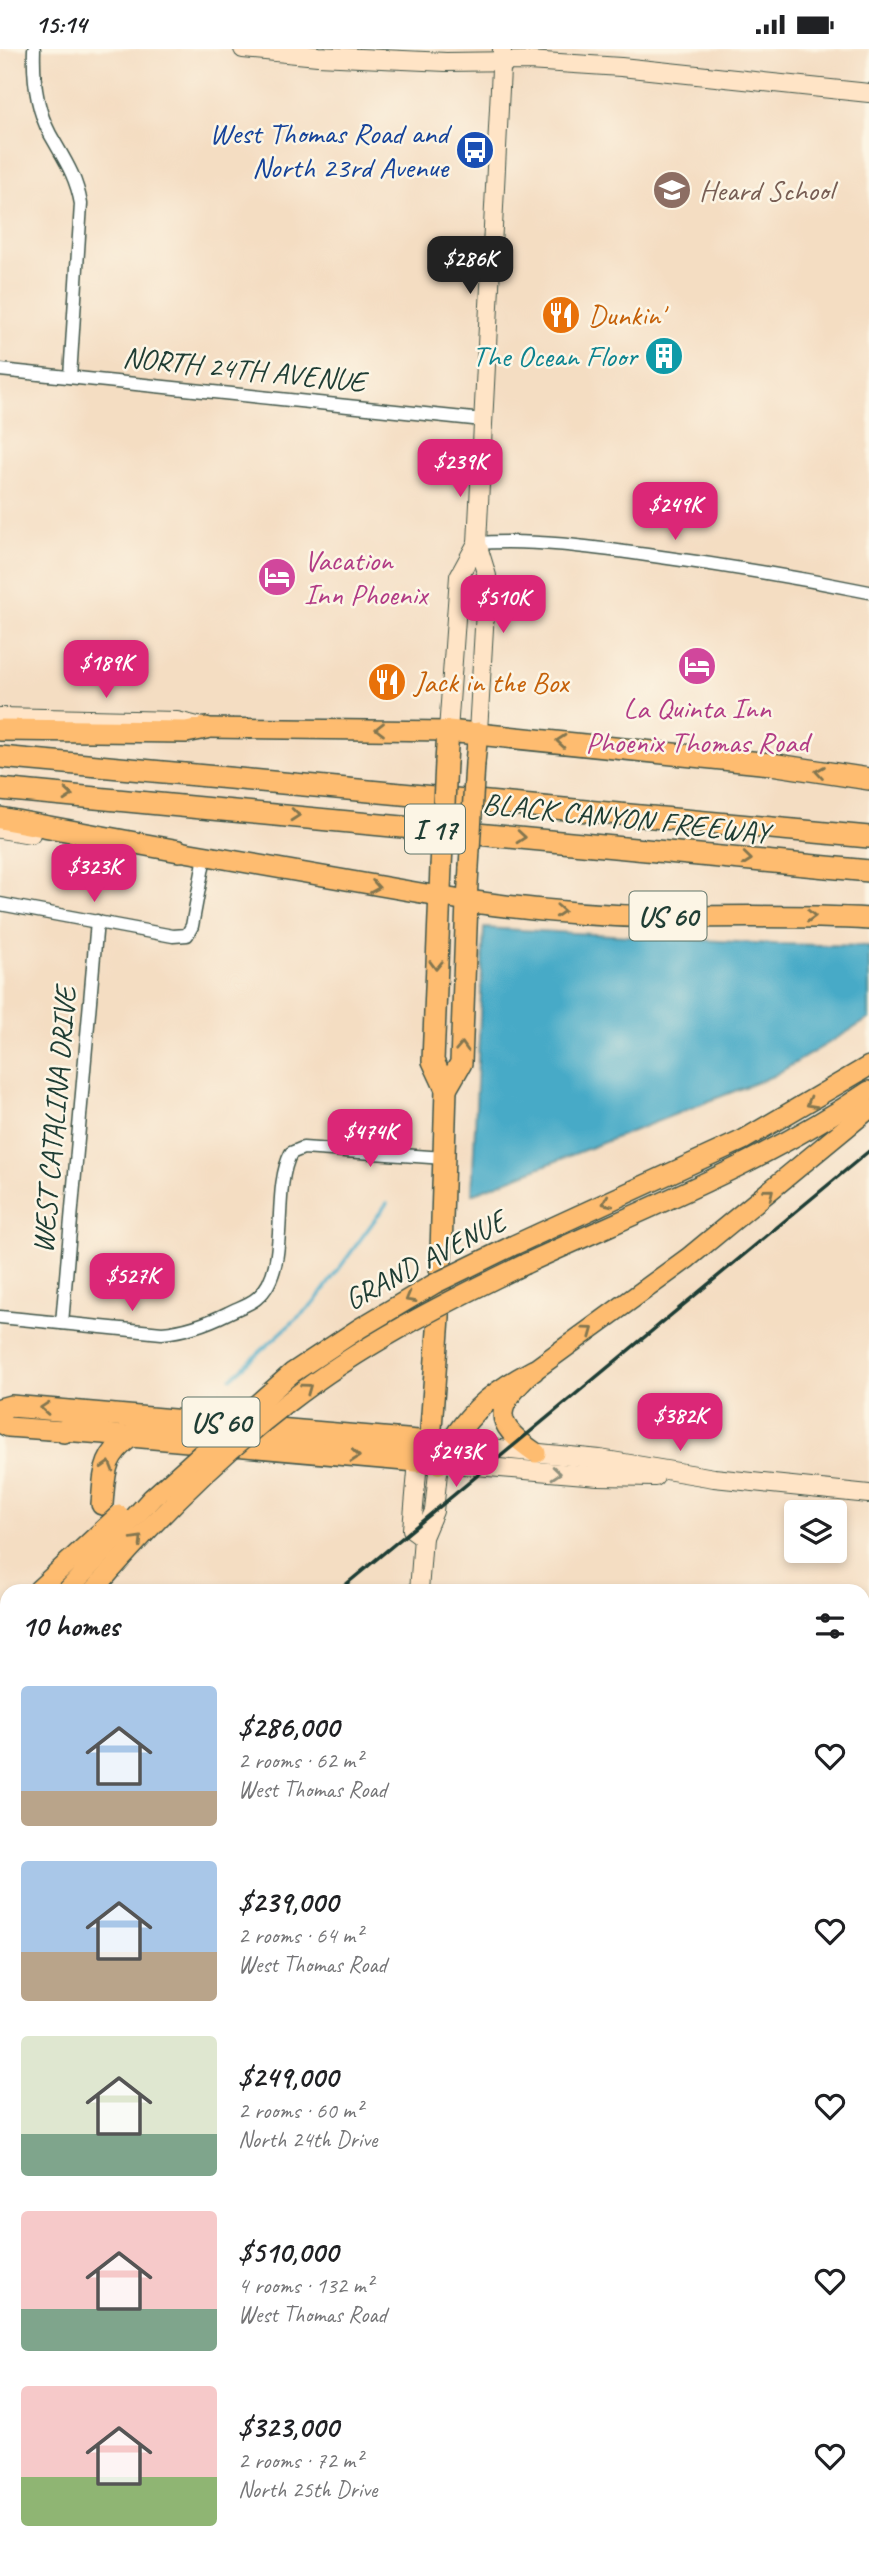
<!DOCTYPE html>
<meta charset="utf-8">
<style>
body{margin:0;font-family:Caveat,sans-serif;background:#f2f2f2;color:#202124;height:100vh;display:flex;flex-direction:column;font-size:26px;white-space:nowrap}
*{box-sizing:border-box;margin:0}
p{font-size:23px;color:#757577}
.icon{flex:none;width:38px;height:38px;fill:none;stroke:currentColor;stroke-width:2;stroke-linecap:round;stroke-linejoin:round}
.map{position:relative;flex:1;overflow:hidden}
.drawer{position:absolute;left:0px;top:1535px;width:870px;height:975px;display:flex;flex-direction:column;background:#fff;border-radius:21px 21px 0 0;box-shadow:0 4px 10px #0003}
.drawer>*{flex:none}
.tools{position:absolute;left:784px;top:1451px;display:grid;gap:14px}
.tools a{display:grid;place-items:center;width:63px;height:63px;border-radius:7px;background:#fff;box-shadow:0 4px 10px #0003;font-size:35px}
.price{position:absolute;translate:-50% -60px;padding:0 16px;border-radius:14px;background:#db2777;color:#fff;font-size:23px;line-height:46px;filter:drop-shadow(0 2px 4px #0008)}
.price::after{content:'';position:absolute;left:50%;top:42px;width:21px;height:16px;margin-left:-10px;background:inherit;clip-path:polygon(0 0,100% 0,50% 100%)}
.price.active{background:#222;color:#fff}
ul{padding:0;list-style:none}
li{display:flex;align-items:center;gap:21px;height:175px;padding:0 21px}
li span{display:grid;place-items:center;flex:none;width:196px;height:140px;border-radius:7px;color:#555}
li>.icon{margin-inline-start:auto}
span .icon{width:84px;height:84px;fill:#fffc;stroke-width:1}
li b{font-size:30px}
h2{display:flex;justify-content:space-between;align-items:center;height:84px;padding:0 21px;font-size:30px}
.status{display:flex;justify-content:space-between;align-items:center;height:49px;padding:0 35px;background:#fff;direction:ltr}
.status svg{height:19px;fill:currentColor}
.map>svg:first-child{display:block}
.water{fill:#47aac7;stroke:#33747e;stroke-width:2}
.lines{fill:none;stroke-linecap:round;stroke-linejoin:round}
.stream{stroke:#47aac7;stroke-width:3.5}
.street-casing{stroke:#3f5549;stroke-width:15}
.secondary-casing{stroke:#3f5549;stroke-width:20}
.primary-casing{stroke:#3f5549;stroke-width:22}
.highway-casing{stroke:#3f5549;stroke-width:24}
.street{stroke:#fff;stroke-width:12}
.secondary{stroke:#ffe4c6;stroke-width:18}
.primary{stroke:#febc70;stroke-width:19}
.highway{stroke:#febc70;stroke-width:21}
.rail{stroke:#1f3d34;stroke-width:3.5}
.primary-bridge-casing{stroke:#3f5549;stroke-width:22;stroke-linecap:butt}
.highway-bridge-casing{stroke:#3f5549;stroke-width:24;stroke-linecap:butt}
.primary-bridge{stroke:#febc70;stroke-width:19}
.highway-bridge{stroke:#febc70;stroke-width:21}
.oneway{stroke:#83764f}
.oneway2{stroke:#8f907d}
.labels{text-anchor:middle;stroke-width:5;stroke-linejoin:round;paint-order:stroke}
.shield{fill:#fcf5e5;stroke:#617469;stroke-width:2}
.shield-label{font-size:28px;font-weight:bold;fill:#1f3d34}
.transit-label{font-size:30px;fill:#164399;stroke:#fcf5e5;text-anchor:end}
.education-label{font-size:30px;fill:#785e54;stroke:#fcf5e5;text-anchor:start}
.food-label{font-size:30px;fill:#c56008;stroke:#fcf5e5;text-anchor:start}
.culture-label{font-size:30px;fill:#0d838f;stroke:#fcf5e5;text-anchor:end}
.street-label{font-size:30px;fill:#1f3d34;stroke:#fcf5e5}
.hotel-label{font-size:30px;fill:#b23c85;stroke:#fcf5e5;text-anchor:start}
</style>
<div class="status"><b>15:14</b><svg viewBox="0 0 49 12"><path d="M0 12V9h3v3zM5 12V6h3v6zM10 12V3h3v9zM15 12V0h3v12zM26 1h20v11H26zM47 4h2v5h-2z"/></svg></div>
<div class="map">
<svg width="869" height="2508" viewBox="0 0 869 2508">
<rect width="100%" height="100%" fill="#fcf5e5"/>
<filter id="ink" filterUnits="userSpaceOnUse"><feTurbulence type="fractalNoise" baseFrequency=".0143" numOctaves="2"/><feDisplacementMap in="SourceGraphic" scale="14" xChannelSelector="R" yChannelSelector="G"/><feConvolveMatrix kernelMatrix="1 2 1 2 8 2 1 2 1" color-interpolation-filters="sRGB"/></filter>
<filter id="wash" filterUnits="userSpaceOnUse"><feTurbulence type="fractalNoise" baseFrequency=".00686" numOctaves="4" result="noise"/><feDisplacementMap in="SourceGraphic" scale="28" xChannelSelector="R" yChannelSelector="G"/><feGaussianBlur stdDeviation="1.57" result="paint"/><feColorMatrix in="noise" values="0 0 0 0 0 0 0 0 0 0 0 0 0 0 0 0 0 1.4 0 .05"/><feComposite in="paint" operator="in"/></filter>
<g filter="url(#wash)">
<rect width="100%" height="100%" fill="#f4ddc2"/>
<polygon class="water" points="484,879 773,895 869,897 869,970 773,1027 472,1145"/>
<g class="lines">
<polyline class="stream" points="231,1329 314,1254 387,1154"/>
</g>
</g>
<g filter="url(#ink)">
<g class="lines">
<defs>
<g id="street">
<path d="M34,0C33,29 36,59 50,85C64,110 76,126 81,155L70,328"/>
<polyline points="0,321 483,371"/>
<path d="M477,494C533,490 591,498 647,506C722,516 795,528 869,543"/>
<polyline points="0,855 173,887 187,886 192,877 205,807"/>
<path d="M0,1268L162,1284C186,1282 206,1275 228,1264C237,1259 249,1256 257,1249C292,1220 270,1144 291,1104L303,1099L444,1109"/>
<polyline points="62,1274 97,872"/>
<polyline points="863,1783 869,1783"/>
<polyline points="0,2145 7,2145"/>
<polyline points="863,2145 869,2146"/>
<polyline points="0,2485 7,2486"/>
<polyline points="194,2502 256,2508"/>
<polyline points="808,2508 808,2502"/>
</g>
<g id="secondary">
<polyline points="243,0 318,7 446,13 528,12 621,18 869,44"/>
<polyline points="0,668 177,672 202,678"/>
<polyline points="448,682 459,527 477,494"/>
<polyline points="478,683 487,527 477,494 502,0"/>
<polyline points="0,780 31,785"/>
<polyline points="423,1488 412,1480 418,1412 430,1393 600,1410 714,1429 869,1445"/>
<polyline points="419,1542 423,1488 434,1462 439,1414 598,1427 655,1428"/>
<polyline points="337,2508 337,2502"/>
</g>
<g id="primary">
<polyline points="206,679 448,682"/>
<polyline points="475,714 478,683"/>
<polyline points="179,802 467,852 469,818"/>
<polyline points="514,1196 743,1091 869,1017"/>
<path d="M525,1215C642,1161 762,1115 869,1042"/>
<polyline points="0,1374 8,1378 131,1387"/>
<path d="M536,1404C490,1373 495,1358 533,1322L688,1209L869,1060"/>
<polyline points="0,1574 7,1568"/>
<polyline points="0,1627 7,1618"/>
<polyline points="0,1660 7,1651"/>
</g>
<g id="highway">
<polyline points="0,681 186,683 206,679"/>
<polyline points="0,708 869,788"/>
<polyline points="446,713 448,682 771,715 869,730"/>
<polyline points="0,740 869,822"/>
<polyline points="0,769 179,802"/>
<path d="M446,1040L461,1014L467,852C531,861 596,867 660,868C730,868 799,866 869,870"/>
<polyline points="0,1360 11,1357 430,1393"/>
<polyline points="64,1383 73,1374 99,1371"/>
<polyline points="439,1414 430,1393 439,1268 446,1040 433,1012 441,818"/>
<path d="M439,1414C465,1367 486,1347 533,1322"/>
<path d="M102,1455C105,1422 103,1408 131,1387L439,1414"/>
<polyline points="0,1793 7,1787"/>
</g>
</defs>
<use href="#street" class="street-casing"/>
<use href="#secondary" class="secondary-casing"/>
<use href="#primary" class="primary-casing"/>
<use href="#highway" class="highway-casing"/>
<use href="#street" class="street"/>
<use href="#secondary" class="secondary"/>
<use href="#primary" class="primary"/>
<use href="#highway" class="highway"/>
<g class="rail">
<polyline points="338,1542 869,1102"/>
<polyline points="0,1613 7,1612"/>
<polyline points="0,1823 7,1817"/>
<polyline points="0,1899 7,1898"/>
<polyline points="863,1972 869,1973"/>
<polyline points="696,2508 696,2502"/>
</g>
<defs>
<g id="primary-bridge">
<polyline points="469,818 475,714"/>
<polyline points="37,1542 119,1466"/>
<polyline points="67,1542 152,1449 292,1324 360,1279 434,1235 514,1196"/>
<path d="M93,1542C152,1473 216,1409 287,1354C360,1297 442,1255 525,1215"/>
</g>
<polyline id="highway-bridge" points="441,818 446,713"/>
</defs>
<use href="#primary-bridge" class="primary-bridge-casing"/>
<use href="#highway-bridge" class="highway-bridge-casing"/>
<use href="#primary-bridge" class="primary-bridge"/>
<use href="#highway-bridge" class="highway-bridge"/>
</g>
<defs><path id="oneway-chevron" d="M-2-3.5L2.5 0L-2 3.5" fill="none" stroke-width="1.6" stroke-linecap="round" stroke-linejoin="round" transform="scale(1.75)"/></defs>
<g class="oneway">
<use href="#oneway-chevron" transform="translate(380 680) rotate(-180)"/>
<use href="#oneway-chevron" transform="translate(561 692) rotate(-175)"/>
<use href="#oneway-chevron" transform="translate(820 723) rotate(-171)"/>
<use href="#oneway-chevron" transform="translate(68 746) rotate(5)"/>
<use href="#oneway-chevron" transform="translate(295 766) rotate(5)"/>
<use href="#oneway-chevron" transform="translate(521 788) rotate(5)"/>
<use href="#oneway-chevron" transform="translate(747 810) rotate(6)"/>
<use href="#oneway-chevron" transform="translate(375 838) rotate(10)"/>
<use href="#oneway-chevron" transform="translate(560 862) rotate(3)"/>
<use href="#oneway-chevron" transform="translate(811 867) rotate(2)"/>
<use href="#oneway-chevron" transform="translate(436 916) rotate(91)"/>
<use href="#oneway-chevron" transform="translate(462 998) rotate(-87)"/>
<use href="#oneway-chevron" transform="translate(811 1054) rotate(150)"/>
<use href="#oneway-chevron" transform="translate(769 1144) rotate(-39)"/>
<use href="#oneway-chevron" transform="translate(607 1153) rotate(156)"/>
<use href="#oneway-chevron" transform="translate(410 1249) rotate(150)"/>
<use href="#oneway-chevron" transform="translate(589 1282) rotate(-36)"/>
<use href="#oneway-chevron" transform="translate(307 1339) rotate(-36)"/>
<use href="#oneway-chevron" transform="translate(45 1359) rotate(-176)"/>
<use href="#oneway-chevron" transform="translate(355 1407) rotate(5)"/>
<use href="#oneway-chevron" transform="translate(108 1417) rotate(-74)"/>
<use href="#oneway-chevron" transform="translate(138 1491) rotate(-47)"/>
</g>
<use class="oneway2" href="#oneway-chevron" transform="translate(556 1424) rotate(5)"/>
</g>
<defs>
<symbol id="bus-disc" viewBox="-11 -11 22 22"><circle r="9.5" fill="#1a4fb4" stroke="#fcf5e5"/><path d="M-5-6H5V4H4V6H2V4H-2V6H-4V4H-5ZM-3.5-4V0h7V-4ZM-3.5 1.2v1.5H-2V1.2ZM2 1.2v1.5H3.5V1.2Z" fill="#fff"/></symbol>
<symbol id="school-disc" viewBox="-11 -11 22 22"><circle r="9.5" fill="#8d6e63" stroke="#fcf5e5"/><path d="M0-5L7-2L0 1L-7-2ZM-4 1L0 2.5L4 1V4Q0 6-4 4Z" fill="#fff"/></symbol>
<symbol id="restaurant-disc" viewBox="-11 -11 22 22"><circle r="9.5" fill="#e8710a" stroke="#fcf5e5"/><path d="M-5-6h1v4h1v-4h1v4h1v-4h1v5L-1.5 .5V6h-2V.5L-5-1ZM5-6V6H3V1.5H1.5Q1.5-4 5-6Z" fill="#fff"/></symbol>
<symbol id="building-disc" viewBox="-11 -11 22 22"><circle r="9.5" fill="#0f9aa8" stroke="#fcf5e5"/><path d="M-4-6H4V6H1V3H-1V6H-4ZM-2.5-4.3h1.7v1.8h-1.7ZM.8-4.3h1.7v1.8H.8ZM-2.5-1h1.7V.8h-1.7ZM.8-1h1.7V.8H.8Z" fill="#fff"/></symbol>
<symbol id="hotel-disc" viewBox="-11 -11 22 22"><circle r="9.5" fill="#d1479c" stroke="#fcf5e5"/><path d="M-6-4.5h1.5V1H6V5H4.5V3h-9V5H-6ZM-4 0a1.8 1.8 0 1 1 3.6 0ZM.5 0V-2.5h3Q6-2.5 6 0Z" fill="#fff"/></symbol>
</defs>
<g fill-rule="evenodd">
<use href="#bus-disc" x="453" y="79" width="44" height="44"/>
<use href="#school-disc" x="650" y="119" width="44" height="44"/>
<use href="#restaurant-disc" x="539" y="244" width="44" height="44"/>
<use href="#building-disc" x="642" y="285" width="44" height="44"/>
<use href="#hotel-disc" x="255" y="506" width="44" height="44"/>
<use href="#hotel-disc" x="675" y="595" width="44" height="44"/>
<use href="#restaurant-disc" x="365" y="611" width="44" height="44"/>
</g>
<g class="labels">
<g class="shield">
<rect x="405" y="755.5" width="60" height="49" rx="5"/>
<rect x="629.5" y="842.5" width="77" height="49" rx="5"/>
<rect x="182.5" y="1348.5" width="77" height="49" rx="5"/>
</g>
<g class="shield-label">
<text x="435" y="790">I 17</text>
<text x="668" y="877">US 60</text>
<text x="221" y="1383">US 60</text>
</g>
<g class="transit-label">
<text x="448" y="94">West Thomas Road and<tspan x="448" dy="34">North 23rd Avenue</tspan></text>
</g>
<g class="education-label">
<text x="699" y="151">Heard School</text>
</g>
<g class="food-label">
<text x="588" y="276">Dunkin'</text>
<text x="414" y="643">Jack in the Box</text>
</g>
<g class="culture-label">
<text x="637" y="317">The Ocean Floor</text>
</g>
<g class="street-label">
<text transform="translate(244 320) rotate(6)" y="10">NORTH 24TH AVENUE</text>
<text transform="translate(626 769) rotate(6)" y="10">BLACK CANYON FREEWAY</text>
<text transform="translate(54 1071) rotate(-85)" y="10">WEST CATALINA DRIVE</text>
<text transform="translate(425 1211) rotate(-28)" y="10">GRAND AVENUE</text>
</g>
<g class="hotel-label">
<text x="304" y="521">Vacation<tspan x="304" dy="34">Inn Phoenix</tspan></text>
<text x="697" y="669" text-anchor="middle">La Quinta Inn<tspan x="697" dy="34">Phoenix Thomas Road</tspan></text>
</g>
</g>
</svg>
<div class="tools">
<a><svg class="icon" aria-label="layers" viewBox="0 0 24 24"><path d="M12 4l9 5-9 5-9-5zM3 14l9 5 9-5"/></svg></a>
</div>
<b class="price active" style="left:470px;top:247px">$286K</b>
<b class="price" style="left:460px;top:450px">$239K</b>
<b class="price" style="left:675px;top:493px">$249K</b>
<b class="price" style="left:503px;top:586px">$510K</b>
<b class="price" style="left:106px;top:651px">$189K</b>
<b class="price" style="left:94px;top:855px">$323K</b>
<b class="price" style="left:370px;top:1120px">$474K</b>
<b class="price" style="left:132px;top:1264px">$527K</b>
<b class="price" style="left:680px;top:1404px">$382K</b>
<b class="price" style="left:456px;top:1440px">$243K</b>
<section class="drawer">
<h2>10 homes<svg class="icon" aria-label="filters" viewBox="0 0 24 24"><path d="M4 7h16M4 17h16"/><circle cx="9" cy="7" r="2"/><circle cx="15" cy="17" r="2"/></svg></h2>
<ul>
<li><span style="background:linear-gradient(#a9c7e8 75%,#b9a48a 0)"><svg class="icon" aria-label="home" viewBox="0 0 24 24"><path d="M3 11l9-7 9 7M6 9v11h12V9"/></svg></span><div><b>$286,000</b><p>2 rooms · 62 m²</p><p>West Thomas Road</p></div><svg class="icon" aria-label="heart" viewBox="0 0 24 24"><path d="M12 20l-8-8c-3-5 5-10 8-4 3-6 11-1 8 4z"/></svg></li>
<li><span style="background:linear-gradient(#a9c7e8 65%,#b9a48a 0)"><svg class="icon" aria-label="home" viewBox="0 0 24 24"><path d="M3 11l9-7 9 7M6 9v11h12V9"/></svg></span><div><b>$239,000</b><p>2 rooms · 64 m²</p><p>West Thomas Road</p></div><svg class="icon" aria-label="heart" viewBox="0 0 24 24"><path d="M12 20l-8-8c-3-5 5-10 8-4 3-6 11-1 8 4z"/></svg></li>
<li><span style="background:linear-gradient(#dfe7d0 70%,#7fa58c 0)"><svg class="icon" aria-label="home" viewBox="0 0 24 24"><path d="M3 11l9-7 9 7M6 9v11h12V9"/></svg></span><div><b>$249,000</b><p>2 rooms · 60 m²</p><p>North 24th Drive</p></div><svg class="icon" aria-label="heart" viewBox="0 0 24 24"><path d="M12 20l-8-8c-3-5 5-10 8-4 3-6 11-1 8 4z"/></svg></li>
<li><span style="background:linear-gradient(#f6c9c9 70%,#7fa58c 0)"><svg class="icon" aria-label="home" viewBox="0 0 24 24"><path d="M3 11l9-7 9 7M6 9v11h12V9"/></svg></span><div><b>$510,000</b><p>4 rooms · 132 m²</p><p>West Thomas Road</p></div><svg class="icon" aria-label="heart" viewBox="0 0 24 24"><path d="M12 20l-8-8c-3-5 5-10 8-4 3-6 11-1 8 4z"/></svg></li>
<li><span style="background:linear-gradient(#f6c9c9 65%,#8fb573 0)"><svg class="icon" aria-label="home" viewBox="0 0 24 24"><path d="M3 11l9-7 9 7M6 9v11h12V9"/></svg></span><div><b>$323,000</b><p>2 rooms · 72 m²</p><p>North 25th Drive</p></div><svg class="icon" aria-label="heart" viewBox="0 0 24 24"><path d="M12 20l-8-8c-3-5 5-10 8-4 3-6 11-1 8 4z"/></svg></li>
</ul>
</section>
</div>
